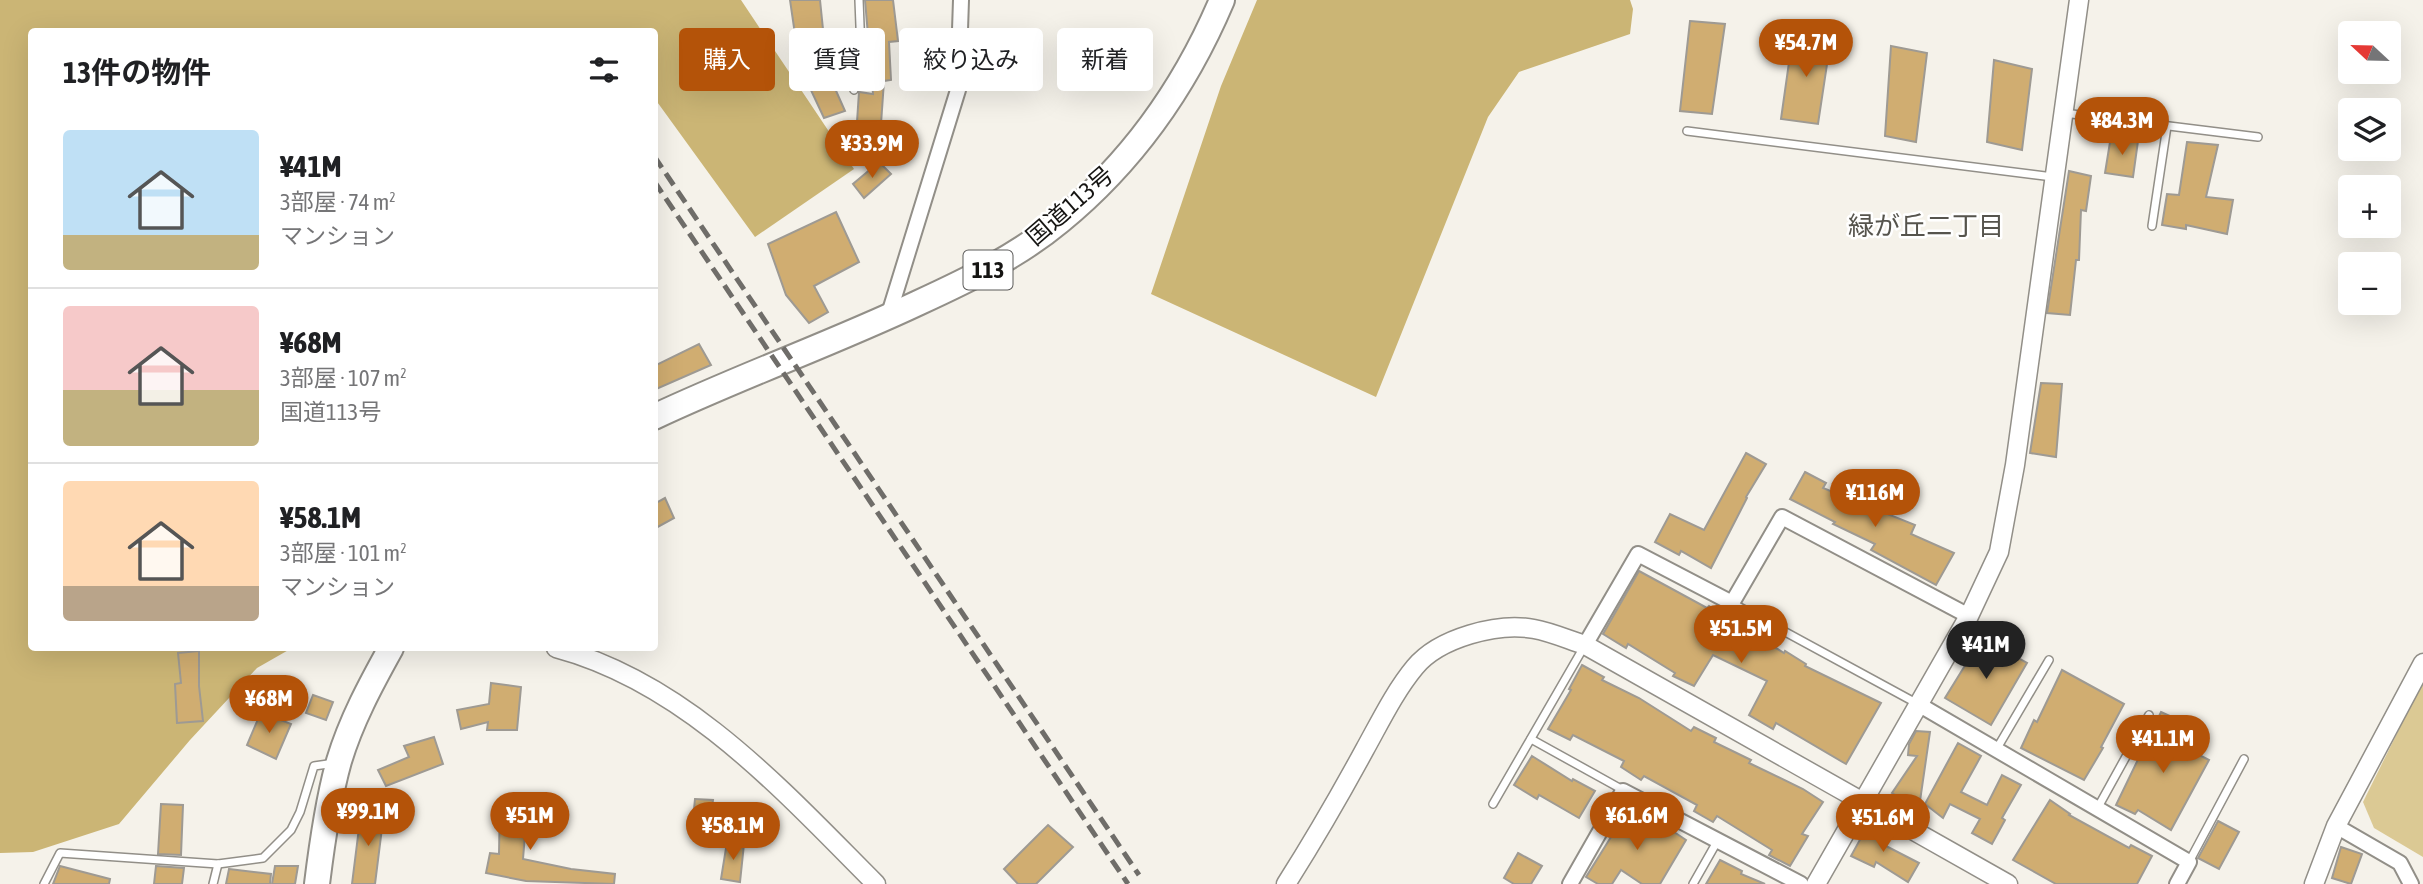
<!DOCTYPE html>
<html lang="ja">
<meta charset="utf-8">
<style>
body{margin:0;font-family:"Asap Condensed","Noto Sans JP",sans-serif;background:#f2f2f2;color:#202124;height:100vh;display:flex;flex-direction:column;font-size:26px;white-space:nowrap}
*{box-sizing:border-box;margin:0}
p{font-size:23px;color:#757577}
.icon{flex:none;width:38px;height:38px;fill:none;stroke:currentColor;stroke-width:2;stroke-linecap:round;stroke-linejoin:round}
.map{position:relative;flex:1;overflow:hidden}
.panel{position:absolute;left:28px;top:28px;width:630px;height:623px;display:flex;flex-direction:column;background:#fff;border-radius:7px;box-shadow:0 7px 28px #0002}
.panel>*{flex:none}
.banner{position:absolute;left:679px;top:28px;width:665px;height:63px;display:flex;gap:14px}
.needle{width:46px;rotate:292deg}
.controls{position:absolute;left:2338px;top:21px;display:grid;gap:14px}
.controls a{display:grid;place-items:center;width:63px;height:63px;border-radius:7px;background:#fff;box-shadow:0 7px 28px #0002;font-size:35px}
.price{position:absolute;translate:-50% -60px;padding:0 16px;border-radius:24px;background:#b45309;color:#fff;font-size:23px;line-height:46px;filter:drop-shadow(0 2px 4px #0008)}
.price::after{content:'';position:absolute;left:50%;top:42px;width:21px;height:16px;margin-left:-10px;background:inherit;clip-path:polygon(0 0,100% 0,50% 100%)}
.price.selected{background:#222;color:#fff}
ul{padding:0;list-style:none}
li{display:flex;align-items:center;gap:21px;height:175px;padding:0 35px}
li+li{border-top:2px solid #e0e0e0}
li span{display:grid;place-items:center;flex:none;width:196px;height:140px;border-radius:7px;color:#555}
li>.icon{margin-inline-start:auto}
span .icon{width:84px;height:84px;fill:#fffc;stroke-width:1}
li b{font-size:30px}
h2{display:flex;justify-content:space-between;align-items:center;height:84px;padding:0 35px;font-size:30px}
.pill{padding:0 24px;border-radius:7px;background:#fff;box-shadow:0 7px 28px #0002;font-size:24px;line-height:63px}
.pill.selected{background:#b45309;color:#fff}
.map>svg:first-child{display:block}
.green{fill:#dbc994}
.forest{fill:#cbb575}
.building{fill:#d0ad71;stroke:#9e9a93;stroke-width:2}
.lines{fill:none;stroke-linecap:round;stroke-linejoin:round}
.service-casing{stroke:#928f88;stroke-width:10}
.minor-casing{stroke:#928f88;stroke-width:18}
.tertiary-casing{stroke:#928f88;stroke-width:21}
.trunk-casing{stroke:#928f88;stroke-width:28}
.service{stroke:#fff;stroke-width:7}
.minor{stroke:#fff;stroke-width:14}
.tertiary{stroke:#fff;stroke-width:18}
.trunk{stroke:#fff;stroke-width:24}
.rail{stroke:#6f6d69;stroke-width:5;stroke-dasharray:14 7;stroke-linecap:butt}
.labels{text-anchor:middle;stroke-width:5;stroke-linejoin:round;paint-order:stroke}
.shield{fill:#fff;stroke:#5b5a59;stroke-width:2}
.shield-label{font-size:23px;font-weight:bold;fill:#151412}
.street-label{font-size:24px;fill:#151412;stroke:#fff}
.neighbourhood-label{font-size:26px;fill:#56544d;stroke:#fff}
</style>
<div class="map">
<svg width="2423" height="884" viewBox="0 0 2423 884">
<rect width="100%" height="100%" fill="#f5f2ea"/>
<polygon class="green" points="2423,681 2423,857 2374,828 2363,802"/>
<g class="forest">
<polygon points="0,0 741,0 854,169 755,237 655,99 654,32 32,32 32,648 292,648 257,668 190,740 119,824 33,852 0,853"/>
<polygon points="1257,0 1630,0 1633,9 1630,34 1519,72 1488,117 1376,397 1151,294 1221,86"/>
</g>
<g class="building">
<polygon points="790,0 820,0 824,39 833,37 837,64 825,66 845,111 824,118 802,71 797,48"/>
<polygon points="865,0 893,0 898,41 889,42 891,80 884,81 881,124 857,122 859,92 873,94"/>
<polygon points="1690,21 1725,24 1712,114 1680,111"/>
<polygon points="1793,34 1831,38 1818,124 1781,119"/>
<polygon points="1891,46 1927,53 1916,142 1885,136"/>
<polygon points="1994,60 2032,69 2022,150 1987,142"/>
<polygon points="2111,136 2138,141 2133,177 2105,173"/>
<polygon points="2187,142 2218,145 2206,197 2233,200 2227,234 2186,225 2186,229 2162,225 2167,194 2179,195"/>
<polygon points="879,162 891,174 864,198 853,184"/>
<polygon points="2069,171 2091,176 2086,211 2081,210 2079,260 2076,260 2070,315 2047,313"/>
<polygon points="836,212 859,262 814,286 828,312 809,323 786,295 768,244"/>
<polygon points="699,344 711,365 654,390 654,366"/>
<polygon points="2041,383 2062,384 2056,457 2030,453"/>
<polygon points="1746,453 1766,464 1746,497 1747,498 1711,568 1681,551 1679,555 1655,542 1670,514 1704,530"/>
<polygon points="1805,472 1826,483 1823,488 1915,525 1911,534 1954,553 1936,585 1871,550 1875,544 1833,524 1835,522 1790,499"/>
<polygon points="665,498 674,518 654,529 654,504"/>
<polygon points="1639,571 1707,608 1709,606 1784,653 1785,651 1806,664 1805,666 1881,703 1846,764 1776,723 1773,729 1749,715 1767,681 1713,655 1694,686 1673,676 1675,673 1628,644 1626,648 1603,634"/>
<polygon points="1982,638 2027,663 1991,725 1945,698"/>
<polygon points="199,651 199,686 203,721 177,723 175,684 181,683 178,653"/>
<polygon points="1582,665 1604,677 1602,680 1639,698 1691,731 1694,727 1716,738 1714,742 1751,760 1749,763 1803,789 1823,802 1802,834 1808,836 1790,866 1769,855 1772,850 1717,816 1713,822 1694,811 1697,805 1644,776 1641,780 1621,767 1624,761 1573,735 1570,740 1548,729 1571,690 1569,689"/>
<polygon points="2062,670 2124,704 2101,747 2103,748 2084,780 2021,748 2034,720 2037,722"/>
<polygon points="491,683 521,687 517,730 487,730 488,722 461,729 457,710 489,704"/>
<polygon points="313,695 333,702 326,720 306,713"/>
<polygon points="261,712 291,724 276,759 247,745"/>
<polygon points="2161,712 2185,723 2176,743 2209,760 2171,830 2138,810 2135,814 2116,805"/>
<polygon points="1916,731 1930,732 1920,801 1914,797 1910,804 1892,793 1917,756 1908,755 1909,744"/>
<polygon points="434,737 443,764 386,786 378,770 409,757 404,746"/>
<polygon points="1958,743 1981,756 1961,792 1987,805 2002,775 2021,785 2002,818 2005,820 1992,844 1972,833 1980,819 1950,804 1943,818 1925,804"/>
<polygon points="1532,756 1572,781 1573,779 1595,791 1579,818 1539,795 1537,799 1514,785"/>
<polygon points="528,797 523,859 571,869 615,874 614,884 526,881 486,873 490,853 499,854 500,798"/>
<polygon points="695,799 713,800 709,830 692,830"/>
<polygon points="2050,800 2070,814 2069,815 2129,848 2131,845 2152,856 2137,884 2056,884 2013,860"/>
<polygon points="161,804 183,805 181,855 158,854"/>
<polygon points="361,812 384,812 375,884 352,884"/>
<polygon points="1621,814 1644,827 1650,816 1686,840 1660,884 1642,884 1621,870 1612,884 1598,884 1586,877 1611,837 1608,836"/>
<polygon points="2218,821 2239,832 2219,869 2198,858"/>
<polygon points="1048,825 1073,847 1036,884 1018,884 1004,869"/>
<polygon points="1868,825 1889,836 1884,845 1919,863 1908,882 1876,862 1874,867 1851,856"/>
<polygon points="727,842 744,844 740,882 721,879"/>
<polygon points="2341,847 2362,854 2351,884 2332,878"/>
<polygon points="1518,853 1542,866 1531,884 1514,884 1504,878"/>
<polygon points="1720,860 1742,871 1741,874 1765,884 1706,884"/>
<polygon points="60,866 110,879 109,884 53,884"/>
<polygon points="156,866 184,868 182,884 154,884"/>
<polygon points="275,866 298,866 295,884 272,884"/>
<polygon points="229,869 271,874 270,884 226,884"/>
</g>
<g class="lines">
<defs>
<g id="service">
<polyline points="854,90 861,51 859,0"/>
<polyline points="2064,113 2258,137"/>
<polyline points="1687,131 2053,177"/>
<polyline points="2152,226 2167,126"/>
<polyline points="1732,603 1918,704"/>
<polyline points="1531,739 1623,790"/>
<polyline points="1996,750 2049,660"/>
<polyline points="1493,804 1585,645"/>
<polyline points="2097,809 2149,715"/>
<polyline points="2189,862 2244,759"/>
<polyline points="44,884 60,853 218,864 263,858 291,830 300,812 314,766 335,763"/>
<polyline points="213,884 218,864"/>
<polyline points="1693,884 1718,840"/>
</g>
<g id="minor">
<polyline points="888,317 958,90 961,0"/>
<polyline points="1585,645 1638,554 1732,603 1782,517 1969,616"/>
<polyline points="1918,704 2189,862 2177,884"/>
<polyline points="2336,826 2400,863 2411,884"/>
<polyline points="1570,884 1623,791 1801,884"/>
</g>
<g id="tertiary">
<path d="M556,648C687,683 783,791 876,884"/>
<path d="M1286,884C1314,840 1340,795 1365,749C1380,722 1395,691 1415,667C1439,638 1498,622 1534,629C1551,632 1569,640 1585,645L2008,884"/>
<polyline points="1816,884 1969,616 1999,552 2015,465 2079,0"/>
<polyline points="2314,884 2336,826 2423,663"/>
</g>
<g id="trunk">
<path d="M654,417C741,376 831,344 918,303C968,280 1018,256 1060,221C1132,162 1186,85 1222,0"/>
<path d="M317,884C322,843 328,800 339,761C351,721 371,684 391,648"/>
</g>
</defs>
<use href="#service" class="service-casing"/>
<use href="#minor" class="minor-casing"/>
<use href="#tertiary" class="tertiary-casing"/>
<use href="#trunk" class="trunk-casing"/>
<use href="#service" class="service"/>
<use href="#minor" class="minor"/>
<use href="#tertiary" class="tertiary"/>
<use href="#trunk" class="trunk"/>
<g class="rail">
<polyline points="654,156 1139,875"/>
<polyline points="654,181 1128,884"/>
</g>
</g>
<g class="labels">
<rect class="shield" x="963.5" y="250.5" width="49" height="39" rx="5"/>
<g class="shield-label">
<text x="988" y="278">113</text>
</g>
<g class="street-label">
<text transform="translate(1070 206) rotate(-41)" y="8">国道113号</text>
</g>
<g class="neighbourhood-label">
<text x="1926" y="235">緑が丘二丁目</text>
</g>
</g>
</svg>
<div class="controls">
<a><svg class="needle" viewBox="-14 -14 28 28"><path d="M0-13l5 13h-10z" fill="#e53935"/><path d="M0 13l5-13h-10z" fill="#757577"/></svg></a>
<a><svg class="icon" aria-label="layers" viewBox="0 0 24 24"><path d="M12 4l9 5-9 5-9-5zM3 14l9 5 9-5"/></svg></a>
<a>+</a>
<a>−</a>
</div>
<b class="price" style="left:1806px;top:79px">¥54.7M</b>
<b class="price" style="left:2122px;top:157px">¥84.3M</b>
<b class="price" style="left:872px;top:180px">¥33.9M</b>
<b class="price" style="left:1875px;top:529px">¥116M</b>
<b class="price" style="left:1741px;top:665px">¥51.5M</b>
<b class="price selected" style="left:1986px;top:681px">¥41M</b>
<b class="price" style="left:269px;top:735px">¥68M</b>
<b class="price" style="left:2163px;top:775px">¥41.1M</b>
<b class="price" style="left:368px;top:848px">¥99.1M</b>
<b class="price" style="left:530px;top:852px">¥51M</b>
<b class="price" style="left:1637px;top:852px">¥61.6M</b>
<b class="price" style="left:1883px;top:854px">¥51.6M</b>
<b class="price" style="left:733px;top:862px">¥58.1M</b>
<div class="banner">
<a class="pill selected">購入</a>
<a class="pill">賃貸</a>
<a class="pill">絞り込み</a>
<a class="pill">新着</a>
</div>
<section class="panel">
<h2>13件の物件<svg class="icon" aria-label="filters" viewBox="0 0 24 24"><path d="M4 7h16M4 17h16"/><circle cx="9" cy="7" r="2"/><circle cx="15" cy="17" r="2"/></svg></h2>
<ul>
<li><span style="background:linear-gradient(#bfe0f5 75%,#c2b280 0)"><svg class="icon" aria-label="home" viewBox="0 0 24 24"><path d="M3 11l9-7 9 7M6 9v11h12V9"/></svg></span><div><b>¥41M</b><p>3部屋 · 74 m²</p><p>マンション</p></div></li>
<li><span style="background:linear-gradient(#f6c9c9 60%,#c2b280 0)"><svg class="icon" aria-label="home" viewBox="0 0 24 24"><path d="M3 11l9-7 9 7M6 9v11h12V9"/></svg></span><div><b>¥68M</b><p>3部屋 · 107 m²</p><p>国道113号</p></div></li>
<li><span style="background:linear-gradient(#ffd9b3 75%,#b9a48a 0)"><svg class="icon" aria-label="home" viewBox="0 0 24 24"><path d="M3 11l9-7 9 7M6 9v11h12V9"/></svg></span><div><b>¥58.1M</b><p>3部屋 · 101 m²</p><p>マンション</p></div></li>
</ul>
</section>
</div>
